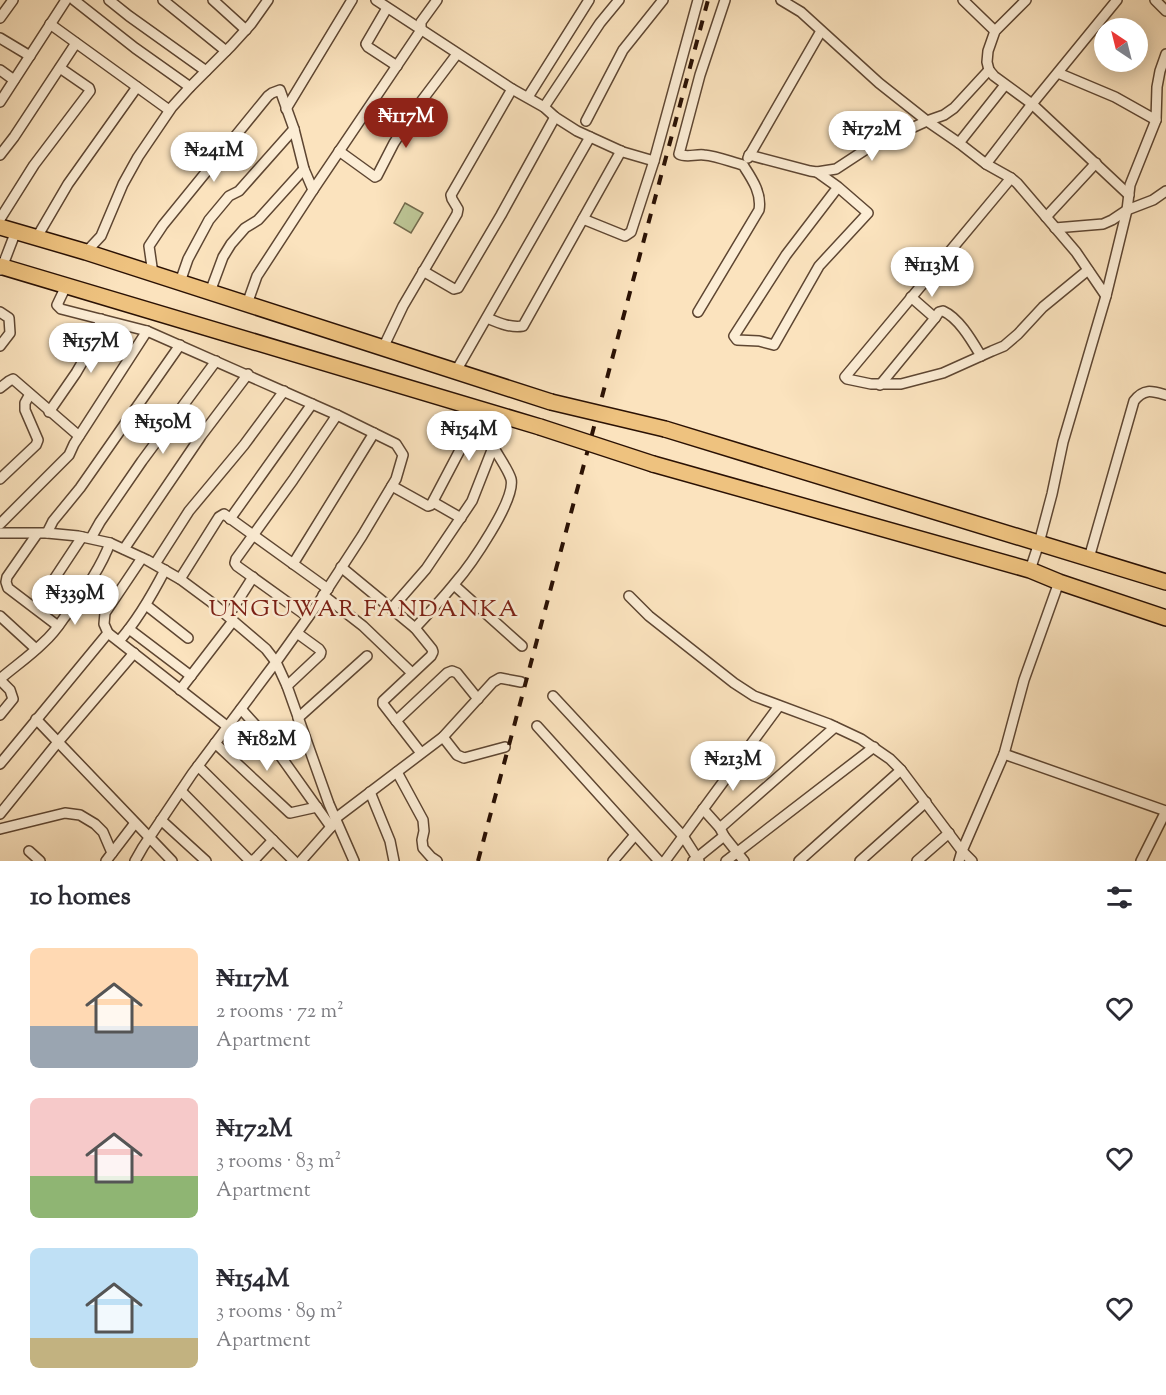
<!DOCTYPE html>
<meta charset="utf-8">
<style>
body{margin:0;font-family:"Sorts Mill Goudy",serif;background:#f2f2f3;color:#2b2b33;height:100vh;display:flex;flex-direction:column;font-size:22px;white-space:nowrap}
*{box-sizing:border-box;margin:0}
p{font-size:20px;color:#7c7c81}
.icon{flex:none;width:33px;height:33px;fill:none;stroke:currentColor;stroke-width:2;stroke-linecap:round;stroke-linejoin:round}
.map{position:relative;height:861px;overflow:hidden}
.details{display:flex;flex-direction:column;background:#fff;flex:1}
.details>*{flex:none}
.needle{width:39px;rotate:325deg}
.buttons{position:absolute;left:1094px;top:18px;display:grid;gap:12px}
.buttons a{display:grid;place-items:center;width:54px;height:54px;border-radius:50%;background:#fff;box-shadow:0 3px 15px #0003;font-size:30px}
.price{position:absolute;translate:-50% -51px;padding:0 14px;border-radius:21px;background:#fff;color:#222;font-size:20px;line-height:39px;filter:drop-shadow(0 2px 3px #0008)}
.price::after{content:'';position:absolute;left:50%;top:36px;width:18px;height:14px;margin-left:-9px;background:inherit;clip-path:polygon(0 0,100% 0,50% 100%)}
.price.active{background:#8f2418;color:#fff}
ul{padding:0;list-style:none}
li{display:flex;align-items:center;gap:18px;height:150px;padding:0 30px}
li span{display:grid;place-items:center;flex:none;width:168px;height:120px;border-radius:9px;color:#555}
li>.icon{margin-inline-start:auto}
span .icon{width:72px;height:72px;fill:#fffc;stroke-width:1}
li b{font-size:26px}
h2{display:flex;justify-content:space-between;align-items:center;height:72px;padding:0 30px;font-size:26px}
.map>svg:first-child{display:block}
.green{fill:#bcc494;stroke:#736a4c;stroke-width:1.5}
.lines{fill:none;stroke-linecap:round;stroke-linejoin:round}
.street-casing{stroke:#5e4632;stroke-width:12}
.primary-casing{stroke:#2a1104;stroke-width:18}
.street{stroke:#fcedd5;stroke-width:9}
.primary{stroke:#eec27f;stroke-width:15}
.rail{stroke:#2a1104;stroke-width:4;stroke-dasharray:10 10;stroke-linecap:butt}
.primary-bridge-casing{stroke:#2a1104;stroke-width:18;stroke-linecap:butt}
.primary-bridge{stroke:#eec27f;stroke-width:15}
.labels{text-anchor:middle;stroke-width:5;stroke-linejoin:round;paint-order:stroke}
.quarter-label{font-size:24px;letter-spacing:1.5px;fill:#7a1f14;stroke:#fcedd5}
</style>
<div class="map">
<svg width="1166" height="861" viewBox="0 0 1166 861">
<rect width="100%" height="100%" fill="#fbe3be"/>
<filter id="stains"><feTurbulence type="fractalNoise" baseFrequency=".00333" numOctaves="4"/><feColorMatrix values="0 0 0 0 .2 0 0 0 0 .09 0 0 0 0 .02 0 0 0 .5 -.17"/></filter>
<radialGradient id="worn" r=".72"><stop offset=".6" stop-color="#630" stop-opacity="0"/><stop offset="1" stop-color="#630" stop-opacity=".3"/></radialGradient>
<polygon class="green" points="405,203 423,213 411,233 394,223"/>
<g class="lines">
<defs>
<g id="street">
<polyline points="74,0 135,48 190,87"/>
<polyline points="109,0 129,16 206,71"/>
<polyline points="163,0 226,51"/>
<polyline points="213,0 246,30"/>
<polyline points="376,0 512,89 544,107 555,117 577,131 623,152 654,161 698,0"/>
<polyline points="781,0 801,12 879,83 927,121 959,143 986,164 1011,178 1017,183 1076,252 1106,296"/>
<polyline points="963,0 995,31"/>
<polyline points="1026,0 995,31 988,51 987,62 989,70 994,76 1032,104 1129,195"/>
<polyline points="1155,0 1166,11"/>
<polyline points="387,8 366,44 368,47 397,66"/>
<polyline points="0,18 13,0"/>
<polyline points="50,24 169,110"/>
<polyline points="0,38 30,56"/>
<polyline points="0,70 14,80"/>
<polyline points="1058,73 1115,97 1156,120"/>
<polyline points="528,97 589,0"/>
<polyline points="0,102 66,0"/>
<polyline points="544,107 600,23 619,0"/>
<polyline points="286,109 352,0"/>
<polyline points="586,121 623,50 663,0"/>
<polyline points="959,143 1005,85"/>
<polyline points="339,151 375,177 377,176 394,143 420,103 457,54"/>
<polyline points="0,155 14,137 76,43"/>
<polyline points="749,155 810,171 817,172 836,169 868,148 927,121 944,115 954,108 989,70"/>
<polyline points="748,158 821,31"/>
<polyline points="986,164 1032,104 1117,0"/>
<polyline points="817,172 838,187 868,213 819,266 774,345 759,341 737,340 734,336 786,255 838,187"/>
<polyline points="1011,178 845,377 847,379 871,384 901,384 943,373 992,351 1004,346 1018,334 1043,307 1088,270"/>
<polyline points="1046,217 1096,163"/>
<polyline points="0,219 34,165 90,91 89,88 60,68"/>
<polyline points="583,219 625,236 631,232 654,161"/>
<polyline points="1055,228 1103,224 1112,220 1127,210 1153,200 1166,191"/>
<polyline points="37,237 68,184 137,87"/>
<polyline points="86,252 101,236 123,184 138,157 172,107 190,87 231,46 251,24 268,0"/>
<polyline points="1,270 16,231"/>
<polyline points="423,271 454,289 458,288 501,215 555,117"/>
<polyline points="153,274 149,246 163,225 268,96 272,93 280,90 294,129 304,169 313,190"/>
<polyline points="180,282 188,259 209,220 229,196 239,191 294,129"/>
<polyline points="66,286 57,305 61,309 147,331 337,415 396,444 403,455 396,479 362,536 319,602 276,662 192,774 143,847 135,861"/>
<polyline points="210,292 223,257 231,244 245,228 258,220 304,169"/>
<polyline points="911,297 935,318"/>
<polyline points="247,304 257,276 313,190 421,30 421,22 437,0"/>
<polyline points="0,312 9,318 10,333 0,346"/>
<path d="M698,312L759,210C762,193 752,179 743,165C731,162 717,156 704,155C695,154 686,158 679,154L700,75L725,0"/>
<path d="M487,318C499,323 510,328 523,326L621,151"/>
<polyline points="383,348 403,306 457,214 458,209 452,199 451,195 512,89"/>
<polyline points="456,371 590,137"/>
<path d="M880,385L935,318L939,312L943,311C959,318 972,341 981,356"/>
<polyline points="0,388 9,381 13,379 79,436"/>
<polyline points="49,412 76,373 90,349 101,319"/>
<polyline points="0,479 36,445 38,440 25,410 25,403 30,394"/>
<polyline points="392,486 428,506 431,505 481,410"/>
<polyline points="433,502 461,518"/>
<polyline points="230,519 312,404"/>
<polyline points="0,524 69,455 74,444 147,331"/>
<polyline points="0,533 47,533 78,536 110,543 147,560 180,579 211,602 266,649 276,662 287,686 329,804 354,861"/>
<polyline points="47,533 53,521 80,488 180,345"/>
<polyline points="37,534 7,577 6,582 8,588 58,626"/>
<polyline points="91,538 100,522 142,461 216,361"/>
<polyline points="124,549 201,436 248,374"/>
<polyline points="142,558 105,613 104,624 108,633 228,727"/>
<path d="M1089,558L1134,401C1144,388 1152,391 1166,395"/>
<polyline points="155,564 189,511 244,445 284,391"/>
<polyline points="293,564 374,433"/>
<polyline points="341,567 415,628 432,649 433,652 431,656 383,701 383,704 421,753"/>
<polyline points="1030,570 1039,543 1052,494 1063,442 1106,296 1127,210 1130,185 1156,120 1157,87 1160,71 1166,54"/>
<polyline points="180,579 219,517 224,514 328,589"/>
<polyline points="454,585 522,646"/>
<polyline points="323,595 363,626 412,673"/>
<polyline points="629,596 649,616 734,683 754,696 829,724 861,739 890,759 901,770 962,851 972,861"/>
<polyline points="146,605 188,638"/>
<polyline points="35,608 82,537"/>
<polyline points="392,608 426,569 472,501 505,417"/>
<polyline points="0,616 36,649"/>
<polyline points="228,616 253,577"/>
<polyline points="308,617 237,566 235,563 236,559 293,480 337,415"/>
<path d="M415,628C429,613 443,598 455,583C470,566 516,500 511,479C508,469 498,456 493,446"/>
<polyline points="129,629 191,676"/>
<path d="M119,641C138,620 152,595 165,570"/>
<path d="M0,679C14,667 30,656 43,643C51,636 58,627 64,618C82,595 100,570 110,543"/>
<polyline points="0,680 10,690 13,699 0,715"/>
<polyline points="287,686 320,655 321,652 319,649 297,633"/>
<polyline points="180,690 233,621"/>
<polyline points="553,696 683,836 699,861"/>
<polyline points="241,709 269,740 331,827"/>
<polyline points="298,718 367,656"/>
<polyline points="36,719 172,861"/>
<polyline points="396,721 447,673 452,671 457,673 478,699"/>
<polyline points="537,726 659,861"/>
<polyline points="443,737 457,755 464,758 505,747"/>
<polyline points="215,743 290,813 317,807"/>
<polyline points="1004,754 1166,811"/>
<polyline points="281,755 305,737"/>
<polyline points="0,764 108,633"/>
<polyline points="198,766 294,861"/>
<polyline points="397,772 423,820 424,831 422,840 423,848 431,857 437,861"/>
<polyline points="181,791 249,860 254,860 257,857 273,840"/>
<polyline points="370,792 390,841 394,861"/>
<polyline points="703,809 720,828"/>
<polyline points="0,814 58,742 134,653"/>
<polyline points="161,820 206,861"/>
<polyline points="0,829 65,813 80,815 95,824 103,832 112,853"/>
<polyline points="724,836 744,861"/>
<polyline points="29,851 40,861"/>
<polyline points="106,861 135,823"/>
<polyline points="301,861 331,827 336,818 443,737 493,682 500,678 521,682"/>
<polyline points="613,861 635,835"/>
<polyline points="665,861 779,706"/>
<polyline points="693,861 724,836 720,828 835,727"/>
<polyline points="726,861 874,747"/>
<polyline points="799,861 901,770"/>
<polyline points="860,861 926,802"/>
<polyline points="917,861 949,833"/>
<polyline points="959,861 962,851 1004,754 1024,680 1059,582"/>
<polyline points="1141,861 1166,811"/>
</g>
<g id="primary">
<polyline points="0,227 86,252 551,402"/>
<polyline points="0,266 540,427"/>
<polyline points="665,429 1166,582"/>
<polyline points="653,464 1030,570 1059,582 1166,618"/>
</g>
</defs>
<use href="#street" class="street-casing"/>
<use href="#primary" class="primary-casing"/>
<use href="#street" class="street"/>
<use href="#primary" class="primary"/>
<polyline class="rail" points="478,861 708,0"/>
<defs>
<g id="primary-bridge">
<polyline points="551,402 665,429"/>
<polyline points="540,427 653,464"/>
</g>
</defs>
<use href="#primary-bridge" class="primary-bridge-casing"/>
<use href="#primary-bridge" class="primary-bridge"/>
</g>
<g class="labels">
<g class="quarter-label">
<text x="364" y="616">UNGUWAR FANDANKA</text>
</g>
</g>
<rect width="100%" height="100%" filter="url(#stains)"/>
<rect width="100%" height="100%" fill="url(#worn)"/>
</svg>
<div class="buttons">
<a><svg class="needle" viewBox="-14 -14 28 28"><path d="M0-13l5 13h-10z" fill="#e53935"/><path d="M0 13l5-13h-10z" fill="#7c7c81"/></svg></a>
</div>
<b class="price active" style="left:406px;top:149px">₦117M</b>
<b class="price" style="left:872px;top:162px">₦172M</b>
<b class="price" style="left:214px;top:183px">₦241M</b>
<b class="price" style="left:932px;top:298px">₦113M</b>
<b class="price" style="left:91px;top:374px">₦157M</b>
<b class="price" style="left:163px;top:455px">₦150M</b>
<b class="price" style="left:469px;top:462px">₦154M</b>
<b class="price" style="left:75px;top:626px">₦339M</b>
<b class="price" style="left:267px;top:772px">₦182M</b>
<b class="price" style="left:733px;top:792px">₦213M</b>
</div>
<section class="details">
<h2>10 homes<svg class="icon" aria-label="filters" viewBox="0 0 24 24"><path d="M4 7h16M4 17h16"/><circle cx="9" cy="7" r="2"/><circle cx="15" cy="17" r="2"/></svg></h2>
<ul>
<li><span style="background:linear-gradient(#ffd9b3 65%,#9aa5b1 0)"><svg class="icon" aria-label="home" viewBox="0 0 24 24"><path d="M3 11l9-7 9 7M6 9v11h12V9"/></svg></span><div><b>₦117M</b><p>2 rooms · 72 m²</p><p>Apartment</p></div><svg class="icon" aria-label="heart" viewBox="0 0 24 24"><path d="M12 20l-8-8c-3-5 5-10 8-4 3-6 11-1 8 4z"/></svg></li>
<li><span style="background:linear-gradient(#f6c9c9 65%,#8fb573 0)"><svg class="icon" aria-label="home" viewBox="0 0 24 24"><path d="M3 11l9-7 9 7M6 9v11h12V9"/></svg></span><div><b>₦172M</b><p>3 rooms · 83 m²</p><p>Apartment</p></div><svg class="icon" aria-label="heart" viewBox="0 0 24 24"><path d="M12 20l-8-8c-3-5 5-10 8-4 3-6 11-1 8 4z"/></svg></li>
<li><span style="background:linear-gradient(#bfe0f5 75%,#c2b280 0)"><svg class="icon" aria-label="home" viewBox="0 0 24 24"><path d="M3 11l9-7 9 7M6 9v11h12V9"/></svg></span><div><b>₦154M</b><p>3 rooms · 89 m²</p><p>Apartment</p></div><svg class="icon" aria-label="heart" viewBox="0 0 24 24"><path d="M12 20l-8-8c-3-5 5-10 8-4 3-6 11-1 8 4z"/></svg></li>
</ul>
</section>
